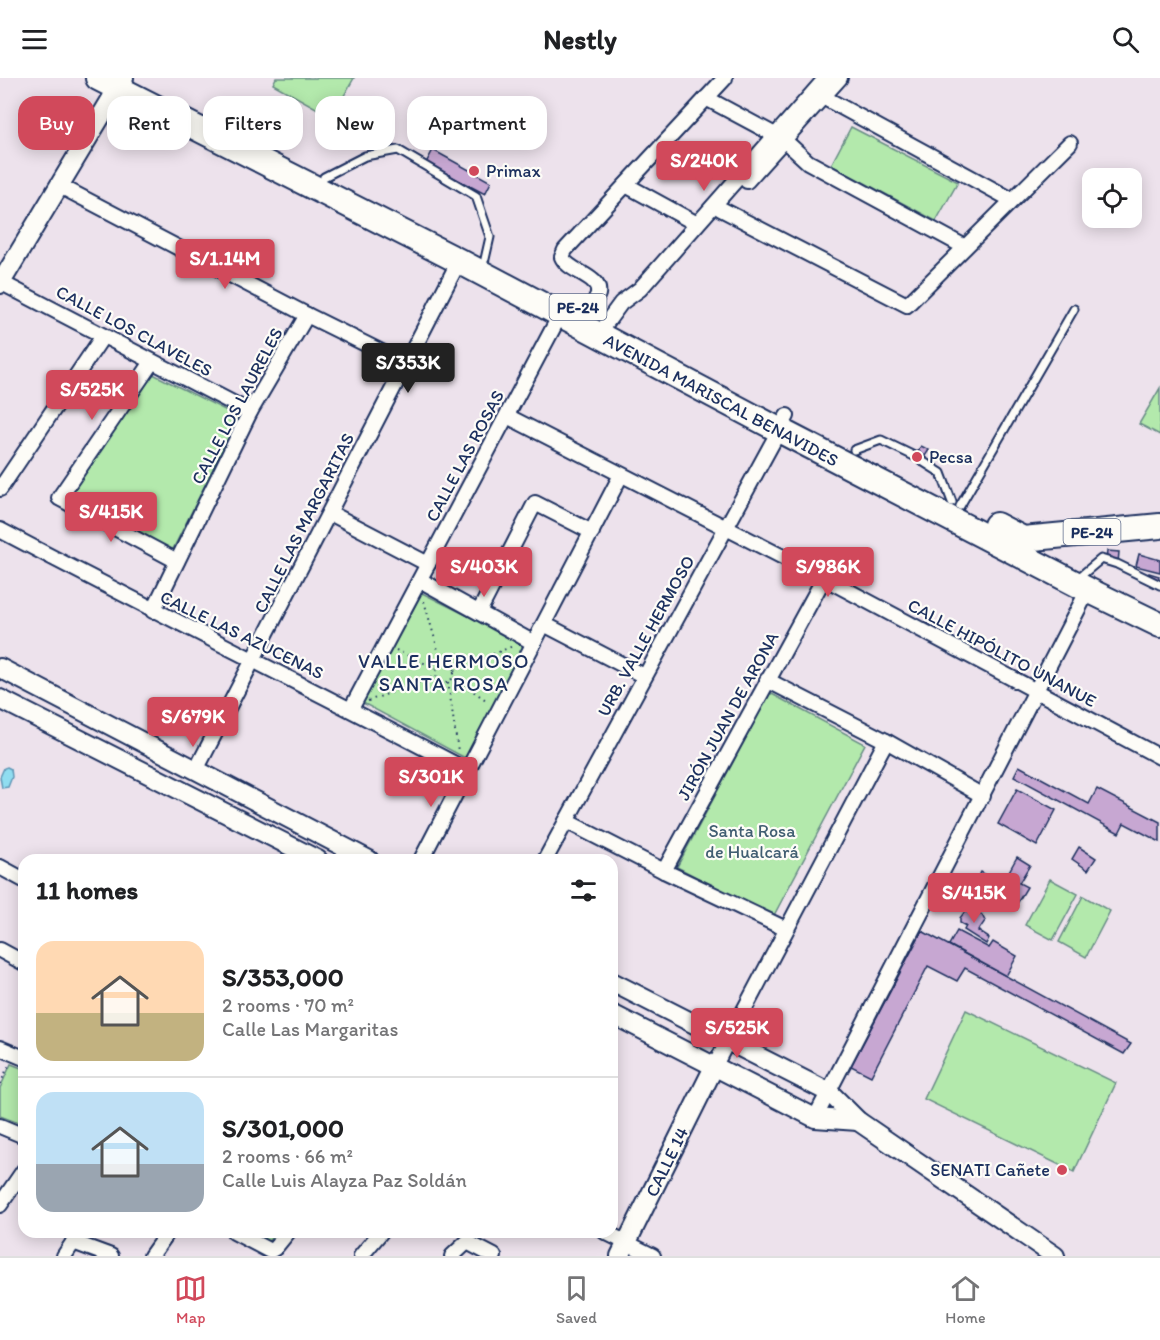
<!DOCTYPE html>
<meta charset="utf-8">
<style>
body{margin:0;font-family:Itim,sans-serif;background:#f2f2f2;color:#202124;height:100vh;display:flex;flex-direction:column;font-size:22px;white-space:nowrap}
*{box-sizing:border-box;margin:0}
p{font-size:20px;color:#757577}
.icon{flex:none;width:33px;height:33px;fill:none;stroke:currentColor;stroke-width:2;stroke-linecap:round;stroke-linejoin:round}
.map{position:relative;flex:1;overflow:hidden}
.drawer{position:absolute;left:18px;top:776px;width:600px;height:384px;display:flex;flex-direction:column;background:#fff;border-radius:18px;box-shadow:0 3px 15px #0003}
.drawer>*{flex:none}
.hud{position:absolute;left:18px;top:18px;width:600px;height:54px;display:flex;gap:12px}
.tools{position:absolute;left:1082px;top:90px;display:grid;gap:12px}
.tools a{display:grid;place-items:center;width:60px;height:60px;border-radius:12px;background:#fff;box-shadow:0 3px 15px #0003;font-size:30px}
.price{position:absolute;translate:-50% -51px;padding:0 14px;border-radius:6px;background:#d1495b;color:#fff;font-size:20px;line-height:39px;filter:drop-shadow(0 2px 3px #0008)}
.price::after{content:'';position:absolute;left:50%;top:36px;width:18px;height:14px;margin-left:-9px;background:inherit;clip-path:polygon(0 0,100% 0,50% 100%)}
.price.on{background:#222;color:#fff}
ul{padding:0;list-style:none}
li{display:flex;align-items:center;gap:18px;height:150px;padding:0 18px}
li+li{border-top:2px solid #e0e0e0}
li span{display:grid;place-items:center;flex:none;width:168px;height:120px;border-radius:18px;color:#555}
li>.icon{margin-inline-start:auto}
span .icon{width:72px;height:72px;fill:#fffc;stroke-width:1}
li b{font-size:26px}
h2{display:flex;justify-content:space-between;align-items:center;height:72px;padding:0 18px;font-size:26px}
.pill{padding:0 21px;border-radius:18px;background:#fff;box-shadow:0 3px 15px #0003;font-size:21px;line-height:54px}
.pill.on{background:#d1495b;color:#fff}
header{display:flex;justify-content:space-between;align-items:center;height:78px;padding:0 18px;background:#fff;font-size:27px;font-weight:800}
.dock{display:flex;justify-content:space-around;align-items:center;height:84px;border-top:2px solid #e0e0e0;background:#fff;font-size:16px;color:#757577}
.dock a{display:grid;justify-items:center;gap:3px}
.dock .on{color:#d1495b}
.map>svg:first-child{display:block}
.green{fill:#b3e9ac;stroke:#678c85;stroke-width:1.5}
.water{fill:#90ddf0;stroke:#6197b6;stroke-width:1.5}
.building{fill:#c7a7d2;stroke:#1b2f5e;stroke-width:1.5}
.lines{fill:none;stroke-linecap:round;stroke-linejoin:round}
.service-casing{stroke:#1b2f5e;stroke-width:11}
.minor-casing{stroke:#1b2f5e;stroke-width:18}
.tertiary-casing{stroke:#1b2f5e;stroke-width:22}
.trunk-casing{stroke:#1b2f5e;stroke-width:28}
.path{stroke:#1b2f5e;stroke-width:2;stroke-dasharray:1.5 4.5;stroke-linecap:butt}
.service{stroke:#fdfcf7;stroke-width:7}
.minor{stroke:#fdfcf7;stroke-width:14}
.tertiary{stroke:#fdfcf7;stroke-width:18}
.trunk{stroke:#fdfcf7;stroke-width:24}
.poi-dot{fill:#d1495b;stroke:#fdfcf7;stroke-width:2}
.labels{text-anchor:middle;stroke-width:4.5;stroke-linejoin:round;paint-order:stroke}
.shield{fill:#fdfcf7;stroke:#5f6c8c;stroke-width:1.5}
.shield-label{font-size:16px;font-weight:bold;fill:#1b2f5e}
.poi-label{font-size:18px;fill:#1b2f5e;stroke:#fdfcf7;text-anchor:start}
.street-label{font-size:18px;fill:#1b2f5e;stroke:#fdfcf7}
.park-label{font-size:18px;fill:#415e72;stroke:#fdfcf7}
.neighbourhood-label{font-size:20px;letter-spacing:1.5px;fill:#1b2f5e;stroke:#fdfcf7}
</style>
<header><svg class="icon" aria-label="menu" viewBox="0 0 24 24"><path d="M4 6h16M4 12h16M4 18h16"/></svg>Nestly<svg class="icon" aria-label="search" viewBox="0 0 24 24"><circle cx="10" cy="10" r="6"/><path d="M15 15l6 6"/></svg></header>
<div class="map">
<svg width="1160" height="1178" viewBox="0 0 1160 1178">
<rect width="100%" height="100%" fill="#ede2ec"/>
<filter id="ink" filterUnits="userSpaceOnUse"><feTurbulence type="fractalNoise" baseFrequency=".0167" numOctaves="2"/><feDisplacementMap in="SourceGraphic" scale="12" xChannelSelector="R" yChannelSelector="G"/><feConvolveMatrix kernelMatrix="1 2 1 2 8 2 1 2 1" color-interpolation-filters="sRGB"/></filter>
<g filter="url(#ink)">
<g class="green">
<polygon points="276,0 354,0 332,39 273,6"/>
<polygon points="851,49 958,104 936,143 831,87"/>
<polygon points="151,295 239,339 172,473 69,419"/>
<polygon points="1160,310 1160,357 1139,346"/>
<polygon points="422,515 526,567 467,681 363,625"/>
<polygon points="770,615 865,666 773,839 677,789"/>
<polygon points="1050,801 1078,816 1053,862 1025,847"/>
<polygon points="1083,818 1110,833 1086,879 1059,864"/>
<polygon points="966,932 1116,1005 1074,1094 924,1021"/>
<polygon points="11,986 24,991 24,1047 0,1038 0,1010"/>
<polygon points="247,1154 278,1154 268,1163 264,1163"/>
</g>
<polygon class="water" points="7,689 11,691 12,699 8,709 2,710 0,699 4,690"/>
<g class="building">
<polygon points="433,72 491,104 485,116 426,85"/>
<polygon points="921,368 929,372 925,378 918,373"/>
<polygon points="1107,473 1119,474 1118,485 1106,484"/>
<polygon points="1139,476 1160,482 1160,494 1136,488"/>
<polygon points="1149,495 1159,498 1158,507 1147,504"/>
<polygon points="1019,688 1089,726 1097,711 1160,744 1160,764 1124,745 1119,755 1014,698"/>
<polygon points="1017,711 1056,732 1037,768 998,746"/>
<polygon points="1079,769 1096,780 1088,792 1072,781"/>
<polygon points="1017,779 1030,787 1019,805 1027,809 1018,824 994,810 987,822 971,813 981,794 998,804 1003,795 1007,797"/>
<polygon points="970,830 982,837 985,843 978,853 989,860 986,866 964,852 966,848 960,845 960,840 966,832"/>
<polygon points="922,853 1006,898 1131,966 1124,976 965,890 957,903 928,888 871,998 851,988"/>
<polygon points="957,853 989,870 993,864 1017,878 1006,898 949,867"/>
</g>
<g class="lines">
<defs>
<g id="service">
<polyline points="324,99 365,78 398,72 476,118 490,159 485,181"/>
<polyline points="854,372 881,362 916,379"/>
<polyline points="922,383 941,395 952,424"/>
<polyline points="960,428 1074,231"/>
<polyline points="1077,501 1101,481 1117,486 1160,507"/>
</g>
<g id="minor">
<polyline points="823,19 1012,122"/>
<polyline points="706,20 775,57"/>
<polyline points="784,62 808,84 965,169"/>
<polyline points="747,103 840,0"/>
<polyline points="626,107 697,146"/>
<polyline points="60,108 307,237 406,286"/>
<polyline points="721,131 907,227 1070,65"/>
<polyline points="0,204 250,334"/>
<path d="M588,234C591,229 596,222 598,216C602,198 568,194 562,179L565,172L725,0"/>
<polyline points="607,244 621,225 640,211 826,0"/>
<polyline points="152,284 59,420 177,483"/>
<polyline points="507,338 824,500 1160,679"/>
<polyline points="0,411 103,258"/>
<polyline points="330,435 428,486"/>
<path d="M0,452C155,534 313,611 468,693"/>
<polyline points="420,502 534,565"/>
<polyline points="153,533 250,334 307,237"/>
<polyline points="479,534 535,425 592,454"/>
<polyline points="544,546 644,598"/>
<polyline points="767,602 886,663 983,718"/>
<polyline points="351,631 560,237"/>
<polyline points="196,692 459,183"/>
<polyline points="566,743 664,793 786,851"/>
<polyline points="421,782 621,397"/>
<polyline points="545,782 787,338"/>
<polyline points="0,789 24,802"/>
<polyline points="664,793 824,500"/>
<polyline points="0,872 24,885"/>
<polyline points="0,970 24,980"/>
<polyline points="714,989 886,663"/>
<polyline points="815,1040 1088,512"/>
<polyline points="0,1048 24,1058"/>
<polyline points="0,1127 24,1092"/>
<polyline points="234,1154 270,1173 275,1170 288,1154"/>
<polyline points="605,1154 653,1178"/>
<polyline points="73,1164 111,1178"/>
<polyline points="64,1178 80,1154"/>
<polyline points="151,1178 168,1154"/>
<polyline points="361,1178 381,1154"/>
<polyline points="452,1178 467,1164 494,1178"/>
</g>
<g id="tertiary">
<polyline points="0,206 124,0"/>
<polyline points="0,590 369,782"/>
<polyline points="0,621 318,782"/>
<polyline points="612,904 830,1015 858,1043 1055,1178"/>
<polyline points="612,936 815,1040 858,1043"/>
<polyline points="620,1178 714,989"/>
</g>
<g id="trunk">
<polyline points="98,0 459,183 779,352 1088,512 1160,547"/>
<polyline points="996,447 1023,461 1160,448"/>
</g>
</defs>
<use href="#service" class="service-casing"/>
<use href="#minor" class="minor-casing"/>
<use href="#tertiary" class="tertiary-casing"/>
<use href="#trunk" class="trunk-casing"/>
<g class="path">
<polyline points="424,523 442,586"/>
<polyline points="396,572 437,591"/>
<circle cx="445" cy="595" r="9"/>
<polyline points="454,592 513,568"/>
<polyline points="454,600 486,622"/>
<polyline points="448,604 458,673"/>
<polyline points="368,623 436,598"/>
<polyline points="0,1006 9,987"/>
</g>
<use href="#service" class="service"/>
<use href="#minor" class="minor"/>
<use href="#tertiary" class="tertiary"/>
<use href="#trunk" class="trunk"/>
</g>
</g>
<g class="poi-dot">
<circle cx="474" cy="93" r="6"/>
<circle cx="917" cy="379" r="6"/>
<circle cx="1062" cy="1092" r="6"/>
</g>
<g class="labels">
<g class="shield">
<rect x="549.5" y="216" width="57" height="26" rx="4.5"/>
<rect x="1063.5" y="441" width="57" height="26" rx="4.5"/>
</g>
<g class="shield-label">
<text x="578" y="235">PE-24</text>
<text x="1092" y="460">PE-24</text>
</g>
<g class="poi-label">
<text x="486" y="99">Primax</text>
<text x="929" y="385">Pecsa</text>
<text x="1050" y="1098" text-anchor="end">SENATI Cañete</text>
</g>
<g class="street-label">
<text transform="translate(134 253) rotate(28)" y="6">CALLE LOS CLAVELES</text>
<text transform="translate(721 322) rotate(28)" y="6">AVENIDA MARISCAL BENAVIDES</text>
<text transform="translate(237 328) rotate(-62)" y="6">CALLE LOS LAURELES</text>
<text transform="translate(465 378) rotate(-62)" y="6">CALLE LAS ROSAS</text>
<text transform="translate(304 445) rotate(-63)" y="6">CALLE LAS MARGARITAS</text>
<text transform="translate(242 557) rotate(26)" y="6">CALLE LAS AZUCENAS</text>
<text transform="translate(646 558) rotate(-61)" y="6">URB. VALLE HERMOSO</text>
<text transform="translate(1002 575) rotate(28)" y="6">CALLE HIPÓLITO UNANUE</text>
<text transform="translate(728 638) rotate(-61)" y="6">JIRÓN JUAN DE ARONA</text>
<text transform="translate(667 1084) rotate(-64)" y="6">CALLE 14</text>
</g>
<g class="park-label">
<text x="752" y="759">Santa Rosa<tspan x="752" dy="21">de Hualcará</tspan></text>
</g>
<g class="neighbourhood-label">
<text x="444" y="590">VALLE HERMOSO<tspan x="444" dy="23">SANTA ROSA</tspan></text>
</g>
</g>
</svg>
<div class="tools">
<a><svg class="icon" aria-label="locate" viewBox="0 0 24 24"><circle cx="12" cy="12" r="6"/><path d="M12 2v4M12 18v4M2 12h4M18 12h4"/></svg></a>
</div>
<b class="price" style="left:704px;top:114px">S/240K</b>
<b class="price" style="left:225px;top:212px">S/1.14M</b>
<b class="price on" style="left:408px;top:316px">S/353K</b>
<b class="price" style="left:92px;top:343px">S/525K</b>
<b class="price" style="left:111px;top:465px">S/415K</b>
<b class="price" style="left:484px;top:520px">S/403K</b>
<b class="price" style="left:828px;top:520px">S/986K</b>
<b class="price" style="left:193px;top:670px">S/679K</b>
<b class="price" style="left:431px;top:730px">S/301K</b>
<b class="price" style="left:974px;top:846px">S/415K</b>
<b class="price" style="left:737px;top:981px">S/525K</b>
<div class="hud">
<a class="pill on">Buy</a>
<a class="pill">Rent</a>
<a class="pill">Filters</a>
<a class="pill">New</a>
<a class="pill">Apartment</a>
</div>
<section class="drawer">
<h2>11 homes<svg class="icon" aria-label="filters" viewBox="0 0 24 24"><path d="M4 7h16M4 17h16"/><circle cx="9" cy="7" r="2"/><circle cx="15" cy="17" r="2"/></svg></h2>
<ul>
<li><span style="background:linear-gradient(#ffd9b3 60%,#c2b280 0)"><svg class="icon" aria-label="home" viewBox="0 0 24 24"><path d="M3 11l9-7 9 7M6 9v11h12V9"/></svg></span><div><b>S/353,000</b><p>2 rooms · 70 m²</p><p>Calle Las Margaritas</p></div></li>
<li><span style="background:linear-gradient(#bfe0f5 60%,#9aa5b1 0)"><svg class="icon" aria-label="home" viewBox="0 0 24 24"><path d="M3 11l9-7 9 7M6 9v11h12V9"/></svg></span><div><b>S/301,000</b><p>2 rooms · 66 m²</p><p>Calle Luis Alayza Paz Soldán</p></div></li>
</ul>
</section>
</div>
<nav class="dock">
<a class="on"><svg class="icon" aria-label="map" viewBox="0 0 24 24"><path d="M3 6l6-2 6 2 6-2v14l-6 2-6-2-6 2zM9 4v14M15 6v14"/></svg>Map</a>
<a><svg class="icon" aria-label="saved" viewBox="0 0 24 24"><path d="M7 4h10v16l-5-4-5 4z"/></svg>Saved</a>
<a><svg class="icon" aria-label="home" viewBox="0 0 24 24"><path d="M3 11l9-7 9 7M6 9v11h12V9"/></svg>Home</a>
</nav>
